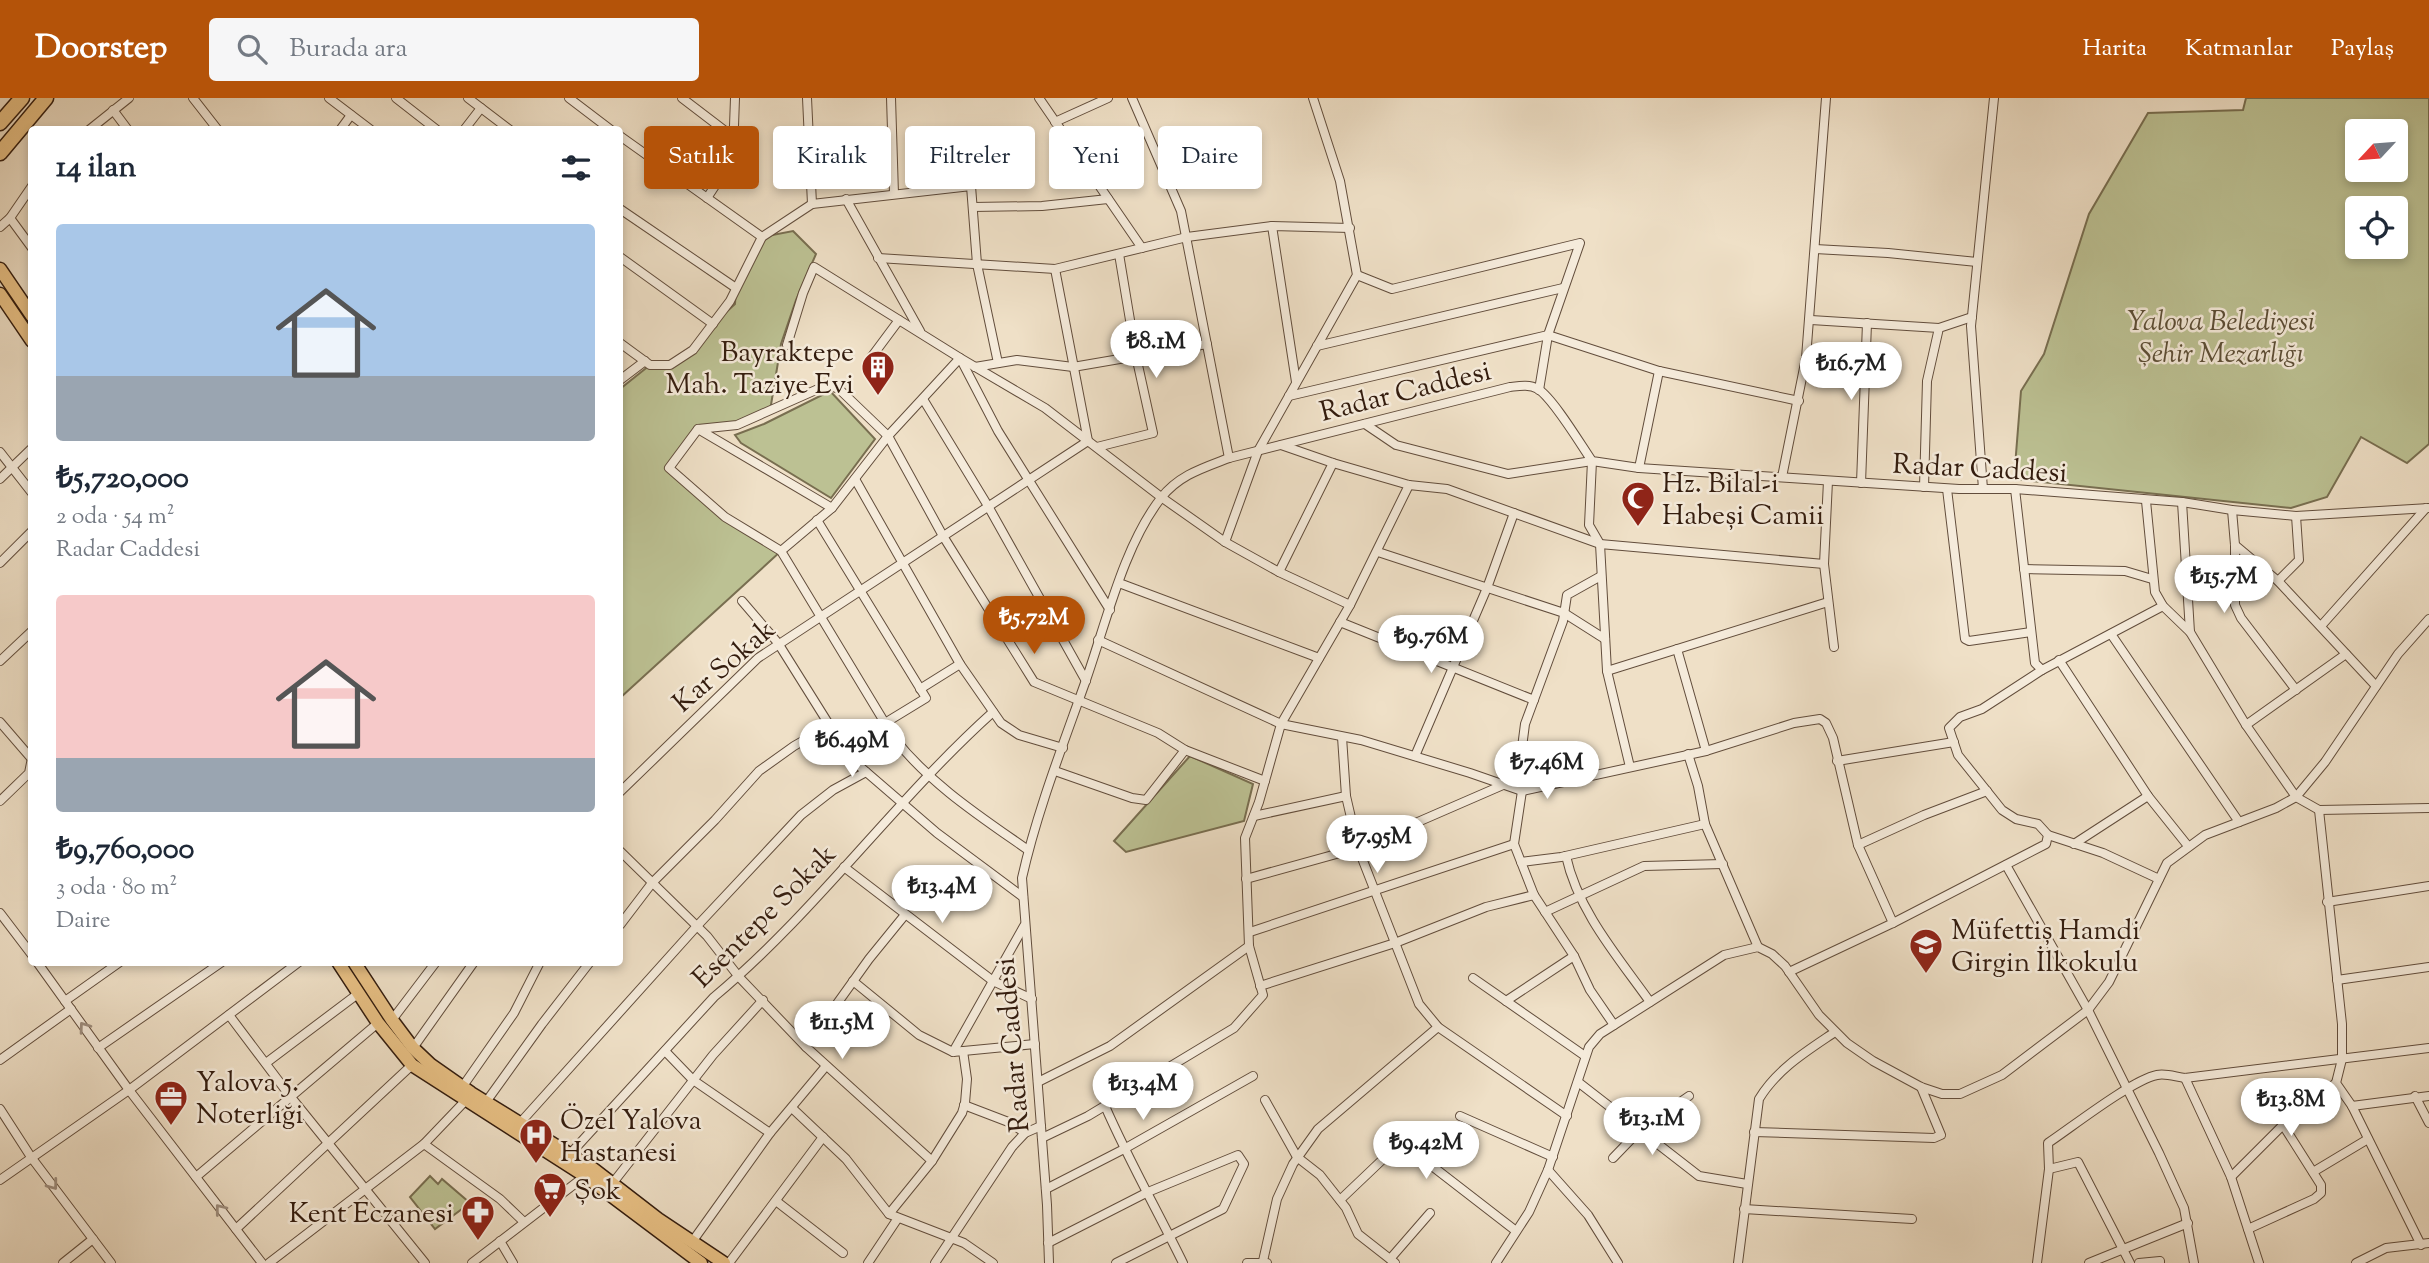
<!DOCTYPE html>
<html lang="tr">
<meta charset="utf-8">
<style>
body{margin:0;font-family:"Sorts Mill Goudy",serif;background:#f6f6f7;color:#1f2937;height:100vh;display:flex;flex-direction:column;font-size:26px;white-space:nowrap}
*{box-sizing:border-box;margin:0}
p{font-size:23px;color:#747a83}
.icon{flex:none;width:38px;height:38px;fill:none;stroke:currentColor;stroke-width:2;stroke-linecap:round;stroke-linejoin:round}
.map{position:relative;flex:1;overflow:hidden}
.details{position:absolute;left:28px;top:28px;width:595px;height:840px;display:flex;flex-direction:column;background:#fff;border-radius:7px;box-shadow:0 4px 10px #0003}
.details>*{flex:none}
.guide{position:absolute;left:644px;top:28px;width:665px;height:63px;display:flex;gap:14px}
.needle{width:46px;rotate:244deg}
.fabs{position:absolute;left:2345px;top:21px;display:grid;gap:14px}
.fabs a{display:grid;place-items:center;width:63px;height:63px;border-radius:7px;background:#fff;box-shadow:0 4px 10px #0003;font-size:35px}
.price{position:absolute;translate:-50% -60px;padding:0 16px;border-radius:24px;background:#fff;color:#222;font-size:23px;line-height:46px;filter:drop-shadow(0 2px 4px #0008)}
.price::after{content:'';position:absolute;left:50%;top:42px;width:21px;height:16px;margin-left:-10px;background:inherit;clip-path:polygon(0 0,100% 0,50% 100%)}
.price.current{background:#b45309;color:#fff}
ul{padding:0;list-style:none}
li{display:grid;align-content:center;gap:14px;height:371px;padding:0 28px}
li span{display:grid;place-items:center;height:217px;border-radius:7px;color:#555}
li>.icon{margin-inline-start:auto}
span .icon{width:126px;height:126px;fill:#fffc;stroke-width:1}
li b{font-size:30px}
h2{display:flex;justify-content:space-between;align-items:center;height:84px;padding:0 28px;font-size:30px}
.chip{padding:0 24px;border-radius:7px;background:#fff;box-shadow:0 4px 10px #0003;font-size:24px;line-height:63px}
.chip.current{background:#b45309;color:#fff}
header{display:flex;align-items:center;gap:42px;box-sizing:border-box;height:98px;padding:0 35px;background:#b45309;color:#fff}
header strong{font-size:33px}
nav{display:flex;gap:38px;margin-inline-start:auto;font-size:24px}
.search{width:490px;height:63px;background:#f6f6f7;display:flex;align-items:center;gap:18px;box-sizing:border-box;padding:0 24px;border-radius:7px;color:#747a83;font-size:26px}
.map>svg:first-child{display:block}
.green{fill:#bcc193;stroke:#786e50;stroke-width:2;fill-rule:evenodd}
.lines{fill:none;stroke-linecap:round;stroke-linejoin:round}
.minor-casing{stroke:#624d3c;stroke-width:10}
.primary-casing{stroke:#331c0e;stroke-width:15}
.trunk-casing{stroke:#331c0e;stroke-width:17}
.minor{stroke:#f5ebdb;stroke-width:8}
.primary{stroke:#e8c084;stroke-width:12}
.trunk{stroke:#e8c084;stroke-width:14}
.oneway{stroke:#9e8e7f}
.labels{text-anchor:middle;stroke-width:5;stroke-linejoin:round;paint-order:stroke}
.park-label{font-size:28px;font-style:italic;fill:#5c4e36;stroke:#f5ebdb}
.poi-label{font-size:28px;fill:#331c0e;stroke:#f5ebdb;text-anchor:start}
.street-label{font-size:28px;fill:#331c0e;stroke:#f5ebdb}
</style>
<header>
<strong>Doorstep</strong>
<div class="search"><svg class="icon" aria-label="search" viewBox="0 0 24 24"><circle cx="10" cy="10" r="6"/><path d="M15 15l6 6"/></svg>Burada ara</div>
<nav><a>Harita</a><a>Katmanlar</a><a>Paylaş</a></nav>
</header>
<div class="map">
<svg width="2429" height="1165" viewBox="0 0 2429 1165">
<rect width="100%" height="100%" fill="#efe0c7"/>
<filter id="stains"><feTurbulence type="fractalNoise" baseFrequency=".00286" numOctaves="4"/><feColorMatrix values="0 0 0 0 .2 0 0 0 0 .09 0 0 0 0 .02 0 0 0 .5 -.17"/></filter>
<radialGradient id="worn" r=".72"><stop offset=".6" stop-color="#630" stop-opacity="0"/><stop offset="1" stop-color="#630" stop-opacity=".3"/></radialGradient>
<g class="green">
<path d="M2246,0H2429V346L2407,365L2361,339L2327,399L2291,410L2014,381L2021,293L2044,256L2089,116L2148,15L2243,12ZM2396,33V72H2357V33ZM2396,110V149H2357V110Z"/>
<polygon points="793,133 816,156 796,202 781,246 770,313 737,327 698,331 669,370 725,419 781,453 620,600 620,291 650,267 670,267 693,252 713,226 735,206 736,190 762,139"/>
<polygon points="830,293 875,341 831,400 741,345 735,337 764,326"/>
<polygon points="1190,658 1253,686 1244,723 1126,754 1114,743"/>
<polygon points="430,1078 438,1086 442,1081 470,1105 435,1131 410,1099"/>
</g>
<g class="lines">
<defs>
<g id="minor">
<polyline points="193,0 218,32"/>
<polyline points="329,0 371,32"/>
<polyline points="396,0 437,32"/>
<polyline points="468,0 510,32"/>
<polyline points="569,0 611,32"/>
<polyline points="682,0 733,39"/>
<polyline points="807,0 812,106"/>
<polyline points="891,0 894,96"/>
<polyline points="1039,0 1142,150"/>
<polyline points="1132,0 1181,113 1229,360"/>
<polyline points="113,12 128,32"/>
<polyline points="1055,24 1108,0"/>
<polyline points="89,32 129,0"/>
<polyline points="340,32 351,17"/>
<polyline points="464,32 481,10"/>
<polyline points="620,38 762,139"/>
<polyline points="707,100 726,71 733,56 735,0"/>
<polyline points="846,101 920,233"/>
<polyline points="973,109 1042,108 1108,101"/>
<polyline points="620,111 736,190"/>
<polyline points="10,120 32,150"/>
<polyline points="1272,128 1296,284"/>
<polyline points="0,129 10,120 32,88"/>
<polyline points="1815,151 1888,155 1977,164"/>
<polyline points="620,159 713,226"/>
<polyline points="878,160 1055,171 1187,139 1272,128 1350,130"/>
<polyline points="1357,177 1392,191 1580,145 1548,237 1539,292"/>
<polyline points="1811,222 1939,230"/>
<polyline points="620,245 650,267 670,267 693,252 730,203 762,139 812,106 971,88 977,166 998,265"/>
<polyline points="787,247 803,195 814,169 960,260 1045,310 1161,399 1225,444 1279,474 1350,507"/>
<polyline points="1317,248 1563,190"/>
<polyline points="867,265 899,222"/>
<polyline points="975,269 1017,262 1073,269 1207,246"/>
<polyline points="620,282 645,263"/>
<polyline points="1289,298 1548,237 1659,273 1799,303"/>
<polyline points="923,301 988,408 1086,583"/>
<polyline points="1365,326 1396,347 1508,376 1592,363 1589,427 1600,446 1607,573 1630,669"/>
<path d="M698,331L669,370L725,419L781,453L894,640C930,686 981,719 1028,752"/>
<polyline points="1281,347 1333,365 1409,387 1447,391 1600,446 1824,466"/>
<polyline points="1097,349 1153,335 1136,258 1119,156"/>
<polyline points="0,354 32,395"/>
<polyline points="1639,370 1659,273"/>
<polyline points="1782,379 1806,260 1826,0"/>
<polyline points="0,381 32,350"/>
<polyline points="855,381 960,566 1001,625 1019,637 1063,650"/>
<polyline points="1828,383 1824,466 1834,549"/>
<polyline points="1861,385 1867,225"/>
<polyline points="1924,389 1927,283 1939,230 1972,219"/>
<polyline points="1947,391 1965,541 1969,543 2031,534"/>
<polyline points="1983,391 1971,228 1994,0"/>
<polyline points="2015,391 2035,565 2042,572 2163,508"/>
<polyline points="2146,403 2155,494 2163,508 2190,534"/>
<polyline points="2182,404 2190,534 2246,627 2296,699 2319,712 2429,710"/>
<polyline points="832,410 698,331 737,327 827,287 839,291 888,338 943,438 1034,584 1158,635 1185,652 1265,683"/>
<polyline points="2232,412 2235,447 2235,507 2241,520 2296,592"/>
<polyline points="817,422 926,600 885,625"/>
<polyline points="1225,444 1258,353 1357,177 1340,83 1313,0"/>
<polyline points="2235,447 2278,483 2376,588"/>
<polyline points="781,453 832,410 888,338 960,260 998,333 1110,512"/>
<polyline points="1378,454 1564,515 1605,541"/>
<polyline points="0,465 32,433"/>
<polyline points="2024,471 2125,473 2152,481"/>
<polyline points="1279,474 1333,365"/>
<polyline points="1601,478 1567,497 1563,523 1525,626 1521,657 1522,693 1514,746 1534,797 1574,858 1590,892 1614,927"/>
<polyline points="2278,483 2299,462 2296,418"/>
<polyline points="1119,485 1319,560"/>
<polyline points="742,503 778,545 850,660 937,735 1023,799"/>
<polyline points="1340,524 1534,602"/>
<polyline points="2321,528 2426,410"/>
<polyline points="2111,536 2239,724"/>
<polyline points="1098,542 1281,626 1361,642 1470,675 1522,693 1706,653 1794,625 1820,621 1826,625 1833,640 1858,747 1893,825"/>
<polyline points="1677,551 1706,653"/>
<polyline points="2059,562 2148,698 2188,748"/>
<polyline points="0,563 32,533"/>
<polyline points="1607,573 1828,504"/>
<polyline points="920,591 960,566"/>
<polyline points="0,624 31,660"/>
<polyline points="2246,627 2346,556"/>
<polyline points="1342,639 1346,698 1358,750 1419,906 1438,929 1567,1018"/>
<polyline points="1688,656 1698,688 1705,726 1758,849"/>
<polyline points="1415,658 1487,490 1514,415"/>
<polyline points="1837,663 1954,644"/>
<polyline points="1055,673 1132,700 1146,702 1185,652"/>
<polyline points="620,694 758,560 1088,343 1055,171"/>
<polyline points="0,703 29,675 32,660"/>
<polyline points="2319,712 2342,926 2342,961 2336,985 2352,1008 2421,1147"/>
<polyline points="1254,718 1346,698"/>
<polyline points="2048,737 2103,755 2159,781"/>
<polyline points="2074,746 2148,698"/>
<polyline points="1858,747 1924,717 1987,693"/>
<polyline points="620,753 707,838 739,879 806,949 932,1063"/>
<path d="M1566,758C1578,813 1618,859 1650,904"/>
<polyline points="1521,764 1561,759 1705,726"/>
<polyline points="2006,767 2088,912 2159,1055 2184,1110 2194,1165"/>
<polyline points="844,769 993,883 1032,901"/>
<polyline points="1246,781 1358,750 1503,687"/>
<polyline points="2327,804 2429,788"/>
<polyline points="1545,814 1644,768 1723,766"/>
<polyline points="0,815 32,857"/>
<polyline points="620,827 652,785 715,722 759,673 794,648 829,628"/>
<polyline points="1250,834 1514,746"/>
<polyline points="37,864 129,992 262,1165"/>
<polyline points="1789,874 1893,825 2046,746 2048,737 2038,726 2016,721 2002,712 1958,657 1949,630 1960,619 1982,611 2042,572"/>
<polyline points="1473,880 1585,958"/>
<polyline points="2337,882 2429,869"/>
<polyline points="853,883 919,937 953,954 1035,946"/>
<polyline points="1260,888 1395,845 1486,809 1534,797"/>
<polyline points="65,903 120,864"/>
<polyline points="1506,903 1574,858"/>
<polyline points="229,917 290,998 425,1165"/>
<polyline points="392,922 436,864"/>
<polyline points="806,949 869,861 904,818"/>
<polyline points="98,950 222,864"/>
<polyline points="413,950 474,864"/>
<polyline points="665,953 693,982 770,1035"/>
<polyline points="953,954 1024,828"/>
<polyline points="0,962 71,911"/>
<polyline points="266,965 359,895"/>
<polyline points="2185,980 2231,1079 2259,1165"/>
<polyline points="1038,984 1110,948 1249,848"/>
<polyline points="1578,984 1699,1078 1747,1086"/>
<polyline points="463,988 514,915 540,864"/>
<polyline points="2415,998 2429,1025"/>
<polyline points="1265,1002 1297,1059 1320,1077 1346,1110 1358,1136 1395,1165"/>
<polyline points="486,1004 542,926 590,864"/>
<polyline points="964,1007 1011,1025 1025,1035"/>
<path d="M1105,1008C1128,1061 1157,1112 1183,1165"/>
<polyline points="2352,1008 2429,998"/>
<polyline points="792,1010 846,1061 889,1116 964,1145 993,1165"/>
<polyline points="0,1011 31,1059 111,1165"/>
<polyline points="1460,1018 1553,1059"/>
<polyline points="520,1025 697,828 801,717 833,692 866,674"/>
<polyline points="1754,1034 1934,1040 1941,1037 1921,989"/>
<polyline points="1042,1040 1088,1018 1234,930 1263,897 1249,848 1245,740 1259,704 1281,626 1350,507 1409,387"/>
<polyline points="424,1046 500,1101 524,1124"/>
<path d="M570,1056L714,899C816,814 894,703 993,614"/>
<polyline points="1613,1060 1640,1032 1689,998"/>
<polyline points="2049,1071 2078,1064 2130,1165"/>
<polyline points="1548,1072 1588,1117 1618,1165"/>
<polyline points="2313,1074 2368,1041"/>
<polyline points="196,1079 378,925"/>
<polyline points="2231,1079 2283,1027 2336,985"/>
<polyline points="0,1082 129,992 299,864"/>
<polyline points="612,1086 713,957 763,902"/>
<polyline points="1046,1091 1124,1051 1253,978"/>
<polyline points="1340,1102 1401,1044 1516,1133"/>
<polyline points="776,1103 843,1155"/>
<polyline points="1744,1111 1912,1121"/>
<polyline points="889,1116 932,1063 962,1015 965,1005 967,981 963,953"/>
<polyline points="236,1131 412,967"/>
<polyline points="2248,1131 2314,1101 2321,1095 2321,1087 2283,1027"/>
<polyline points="500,1143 513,1165"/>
<polyline points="692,1144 770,1035 826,968"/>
<polyline points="1048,1145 1148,1094 1238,1057 1244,1066 1223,1111 1116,1165"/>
<polyline points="1390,1161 1430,1115"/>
<polyline points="1263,1163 1277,1101 1293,1066 1318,1031 1438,929"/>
<polyline points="63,1165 93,1141"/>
<polyline points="269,1165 424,1046 468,1000"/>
<polyline points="472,1165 585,1078"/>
<polyline points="729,1165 823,1039"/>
<polyline points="868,1165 898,1120"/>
<polyline points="935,1165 1012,1049 1025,1035 1041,1028"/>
<path d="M1049,1165L1047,1107L1022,780C1037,713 1063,647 1086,582C1106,525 1124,447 1161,400C1179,377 1203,370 1229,360L1510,289C1519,288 1529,286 1538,291C1553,300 1581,347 1592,363L1639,370L1959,391H2015L2182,404L2232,412L2296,418L2429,410"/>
<polyline points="1247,1165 1267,1165"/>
<polyline points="1496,1165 1529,1114 1548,1072 1589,949 1600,936 1724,857 1758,849 1772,856 1785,868 1819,917 1847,945 1873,963 1921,989 1942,996 1960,996 2002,977 2088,912 2109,884 2167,765 2205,737 2276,710 2296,699 2325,664 2398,556 2429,521"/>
<path d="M1738,1165L1759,1001C1777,971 1807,953 1835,934"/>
<path d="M2037,1165L2049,1071L2048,1045C2072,1029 2132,982 2157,977C2166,975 2176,979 2185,980L2429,950"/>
<polyline points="2089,1165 2188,1125"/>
<polyline points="2139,1165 2160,1163 2160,1165"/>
<polyline points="2356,1165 2386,1150 2429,1145"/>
</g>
<g id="primary">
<polyline points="0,171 32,218"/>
<polyline points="0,196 32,243"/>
<polyline points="338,864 378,925 412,967 585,1078 701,1165"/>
<polyline points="354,864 392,922 413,950 431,967 471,995 592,1070 658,1121 724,1165"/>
</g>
<g id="trunk">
<polyline points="0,25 22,0"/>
<polyline points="0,55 46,0"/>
</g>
</defs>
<use href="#minor" class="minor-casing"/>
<use href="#primary" class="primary-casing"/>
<use href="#trunk" class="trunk-casing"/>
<use href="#minor" class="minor"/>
<use href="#primary" class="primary"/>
<use href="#trunk" class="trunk"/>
</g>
<defs><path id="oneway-chevron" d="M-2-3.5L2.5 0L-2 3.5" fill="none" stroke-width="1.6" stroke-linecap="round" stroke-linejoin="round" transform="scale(1.75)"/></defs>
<g class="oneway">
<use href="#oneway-chevron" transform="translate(84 929) rotate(-126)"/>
<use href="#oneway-chevron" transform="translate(53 1087) rotate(53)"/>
<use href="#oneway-chevron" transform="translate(220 1111) rotate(-128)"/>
</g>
<defs>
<symbol id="building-pin" viewBox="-11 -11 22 30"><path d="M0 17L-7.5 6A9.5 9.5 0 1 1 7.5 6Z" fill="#8f2418" stroke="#f5ebdb"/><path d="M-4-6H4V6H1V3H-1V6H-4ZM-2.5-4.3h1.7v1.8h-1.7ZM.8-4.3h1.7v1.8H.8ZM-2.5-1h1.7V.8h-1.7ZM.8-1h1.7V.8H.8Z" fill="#fff"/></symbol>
<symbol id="mosque-pin" viewBox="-11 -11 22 30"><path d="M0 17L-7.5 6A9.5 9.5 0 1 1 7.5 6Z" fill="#8f2418" stroke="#f5ebdb"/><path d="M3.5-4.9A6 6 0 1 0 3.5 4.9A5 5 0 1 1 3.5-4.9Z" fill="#fff"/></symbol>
<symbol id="school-pin" viewBox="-11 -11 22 30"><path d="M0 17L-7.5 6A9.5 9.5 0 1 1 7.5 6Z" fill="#8f2418" stroke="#f5ebdb"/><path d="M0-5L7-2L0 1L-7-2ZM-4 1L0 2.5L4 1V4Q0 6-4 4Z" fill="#fff"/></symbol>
<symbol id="office-pin" viewBox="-11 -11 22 30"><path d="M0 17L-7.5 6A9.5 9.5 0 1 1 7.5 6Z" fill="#8f2418" stroke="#f5ebdb"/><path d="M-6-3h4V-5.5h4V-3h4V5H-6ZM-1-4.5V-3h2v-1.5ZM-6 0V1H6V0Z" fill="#fff"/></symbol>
<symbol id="hospital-pin" viewBox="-11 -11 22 30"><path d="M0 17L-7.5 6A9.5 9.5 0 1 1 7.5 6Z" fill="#8f2418" stroke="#f5ebdb"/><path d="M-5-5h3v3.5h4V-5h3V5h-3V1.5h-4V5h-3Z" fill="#fff"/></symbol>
<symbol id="supermarket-pin" viewBox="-11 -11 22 30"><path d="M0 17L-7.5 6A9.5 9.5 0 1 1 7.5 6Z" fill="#8f2418" stroke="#f5ebdb"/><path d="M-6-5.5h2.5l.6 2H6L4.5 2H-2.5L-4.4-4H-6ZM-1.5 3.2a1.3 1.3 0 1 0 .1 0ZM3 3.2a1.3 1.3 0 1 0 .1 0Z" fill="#fff"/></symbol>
<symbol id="pharmacy-pin" viewBox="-11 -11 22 30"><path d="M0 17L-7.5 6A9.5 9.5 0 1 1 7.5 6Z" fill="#8f2418" stroke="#f5ebdb"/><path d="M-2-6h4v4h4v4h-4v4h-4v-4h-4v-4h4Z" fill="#fff"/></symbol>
</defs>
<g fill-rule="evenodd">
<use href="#building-pin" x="859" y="250" width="38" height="52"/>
<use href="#mosque-pin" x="1619" y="381" width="38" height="52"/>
<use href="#school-pin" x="1907" y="828" width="38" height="52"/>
<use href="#office-pin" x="152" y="980" width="38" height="52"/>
<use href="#hospital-pin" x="517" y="1018" width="38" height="52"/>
<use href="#supermarket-pin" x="531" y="1072" width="38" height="52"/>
<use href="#pharmacy-pin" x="459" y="1095" width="38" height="52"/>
</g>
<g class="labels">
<g class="park-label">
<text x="2221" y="232">Yalova Belediyesi<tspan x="2221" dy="32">Şehir Mezarlığı</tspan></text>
</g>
<g class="poi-label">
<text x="854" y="263" text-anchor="end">Bayraktepe<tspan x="854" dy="32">Mah. Taziye Evi</tspan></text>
<text x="1662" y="394">Hz. Bilal-i<tspan x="1662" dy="32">Habeşi Camii</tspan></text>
<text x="1951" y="841">Müfettiş Hamdi<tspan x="1951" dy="32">Girgin İlkokulu</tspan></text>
<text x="196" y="993">Yalova 5.<tspan x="196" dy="32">Noterliği</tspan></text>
<text x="560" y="1031">Özel Yalova<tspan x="560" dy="32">Hastanesi</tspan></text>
<text x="574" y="1101">Şok</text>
<text x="454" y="1124" text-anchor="end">Kent Eczanesi</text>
</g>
<g class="street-label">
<text transform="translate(1405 292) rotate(-14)" y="10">Radar Caddesi</text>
<text transform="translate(1980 369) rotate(3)" y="10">Radar Caddesi</text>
<text transform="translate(723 567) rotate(-41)" y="10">Kar Sokak</text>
<text transform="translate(763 817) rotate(-45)" y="10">Esentepe Sokak</text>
<text transform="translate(1011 947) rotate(-95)" y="10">Radar Caddesi</text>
</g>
</g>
<rect width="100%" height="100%" filter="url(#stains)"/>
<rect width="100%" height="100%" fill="url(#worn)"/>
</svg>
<div class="fabs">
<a><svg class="needle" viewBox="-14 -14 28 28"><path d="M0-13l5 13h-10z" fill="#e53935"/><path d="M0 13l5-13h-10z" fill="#747a83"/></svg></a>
<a><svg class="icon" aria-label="locate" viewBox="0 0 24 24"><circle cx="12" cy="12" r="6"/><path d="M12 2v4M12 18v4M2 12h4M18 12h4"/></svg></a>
</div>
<b class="price" style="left:1156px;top:282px">₺8.1M</b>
<b class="price" style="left:1851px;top:304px">₺16.7M</b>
<b class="price" style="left:2224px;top:517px">₺15.7M</b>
<b class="price current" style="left:1034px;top:558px">₺5.72M</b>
<b class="price" style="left:1431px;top:577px">₺9.76M</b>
<b class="price" style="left:852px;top:681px">₺6.49M</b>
<b class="price" style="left:1547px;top:703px">₺7.46M</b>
<b class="price" style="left:1377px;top:777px">₺7.95M</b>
<b class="price" style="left:942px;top:827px">₺13.4M</b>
<b class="price" style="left:842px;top:963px">₺11.5M</b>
<b class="price" style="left:1143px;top:1024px">₺13.4M</b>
<b class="price" style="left:2291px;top:1040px">₺13.8M</b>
<b class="price" style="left:1652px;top:1059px">₺13.1M</b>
<b class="price" style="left:1426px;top:1083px">₺9.42M</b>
<div class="guide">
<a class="chip current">Satılık</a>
<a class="chip">Kiralık</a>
<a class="chip">Filtreler</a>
<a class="chip">Yeni</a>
<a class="chip">Daire</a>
</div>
<section class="details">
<h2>14 ilan<svg class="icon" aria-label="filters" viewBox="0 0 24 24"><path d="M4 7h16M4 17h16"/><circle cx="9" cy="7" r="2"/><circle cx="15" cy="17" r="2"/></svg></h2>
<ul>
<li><span style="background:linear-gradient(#a9c7e8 70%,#9aa5b1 0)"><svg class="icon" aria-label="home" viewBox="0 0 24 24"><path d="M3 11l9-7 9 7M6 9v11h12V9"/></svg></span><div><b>₺5,720,000</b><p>2 oda · 54 m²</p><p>Radar Caddesi</p></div></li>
<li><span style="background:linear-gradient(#f6c9c9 75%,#9aa5b1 0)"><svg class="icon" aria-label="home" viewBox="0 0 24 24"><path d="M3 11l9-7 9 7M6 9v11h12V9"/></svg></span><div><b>₺9,760,000</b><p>3 oda · 80 m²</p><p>Daire</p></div></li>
</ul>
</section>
</div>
